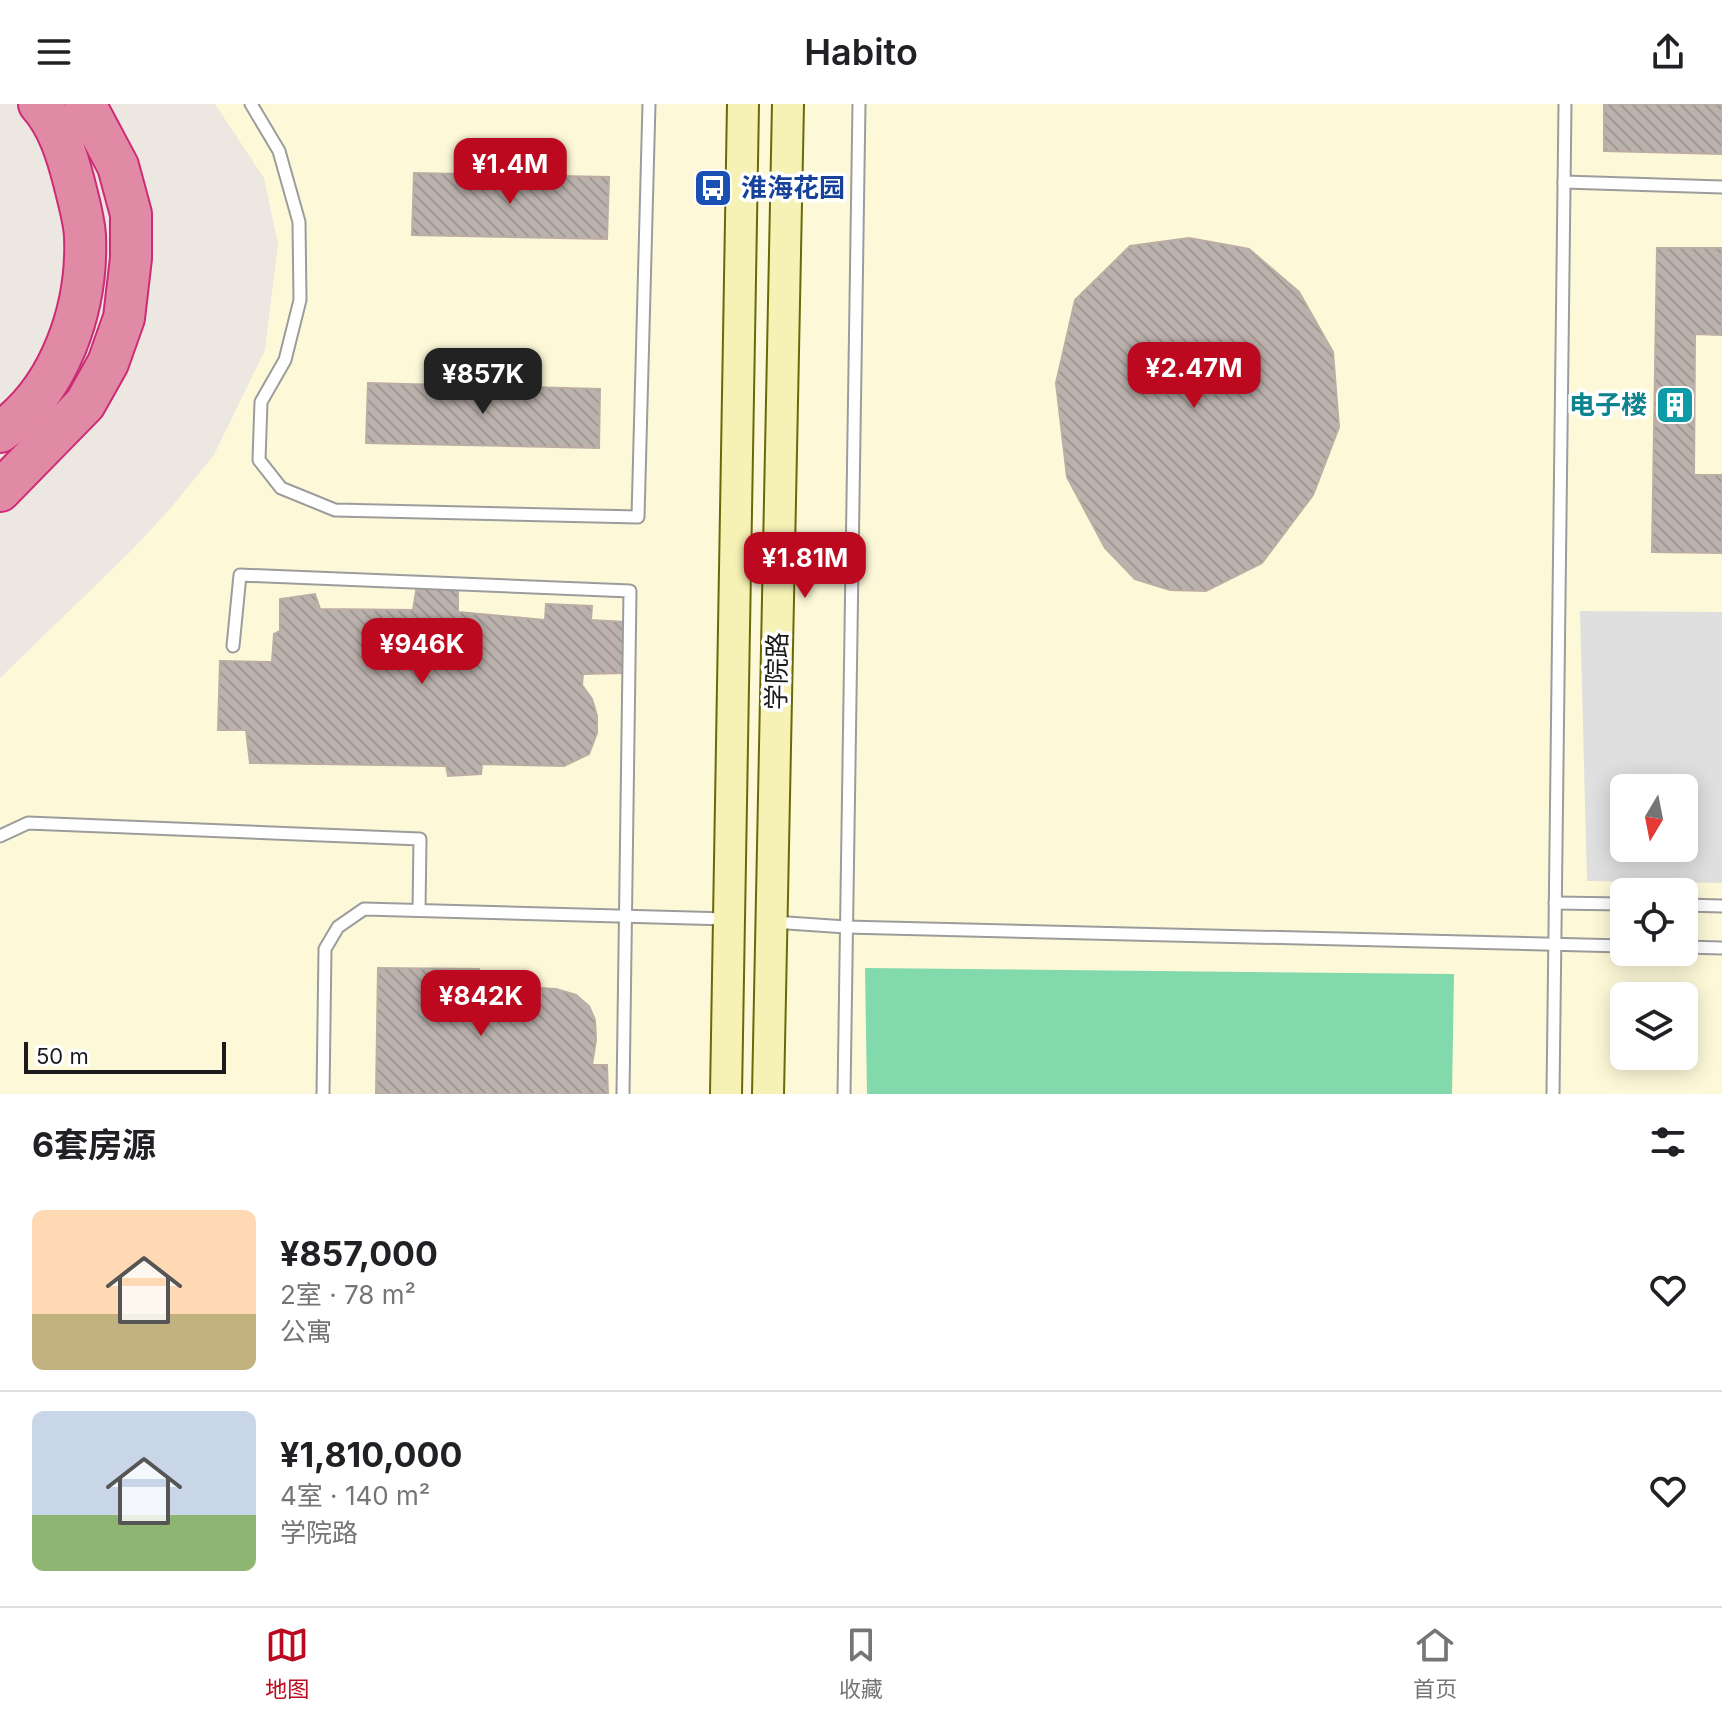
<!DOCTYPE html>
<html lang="zh">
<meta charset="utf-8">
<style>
body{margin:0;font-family:Inter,"Noto Sans SC",sans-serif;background:#f2f2f2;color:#202124;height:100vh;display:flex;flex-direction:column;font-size:30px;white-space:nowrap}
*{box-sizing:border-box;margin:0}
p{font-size:26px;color:#757577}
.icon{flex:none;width:44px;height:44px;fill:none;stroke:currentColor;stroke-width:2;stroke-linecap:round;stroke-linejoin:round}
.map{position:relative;height:990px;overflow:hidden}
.side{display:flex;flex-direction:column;background:#fff;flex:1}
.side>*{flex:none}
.needle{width:52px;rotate:190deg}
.controls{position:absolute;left:1610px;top:670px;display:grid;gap:16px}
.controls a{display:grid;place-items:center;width:88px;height:88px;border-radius:12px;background:#fff;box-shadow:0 4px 20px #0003;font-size:40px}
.scale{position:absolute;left:24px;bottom:20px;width:202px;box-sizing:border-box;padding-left:8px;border:4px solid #1b1b1b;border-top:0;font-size:22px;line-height:28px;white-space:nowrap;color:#1b1b1b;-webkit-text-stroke:6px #fff;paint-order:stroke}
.price{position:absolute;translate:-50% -68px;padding:0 18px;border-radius:16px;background:#bd091f;color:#fff;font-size:26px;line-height:52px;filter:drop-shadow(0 2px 4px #0008)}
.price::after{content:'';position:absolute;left:50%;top:48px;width:24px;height:18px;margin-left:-12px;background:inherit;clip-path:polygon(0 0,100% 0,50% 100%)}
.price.selected{background:#222;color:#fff}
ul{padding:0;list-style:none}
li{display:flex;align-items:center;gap:24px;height:200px;padding:0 32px}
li+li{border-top:2px solid #e0e0e0}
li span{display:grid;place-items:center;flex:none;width:224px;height:160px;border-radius:12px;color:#555}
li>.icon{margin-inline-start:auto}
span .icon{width:96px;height:96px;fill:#fffc;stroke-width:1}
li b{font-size:34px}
h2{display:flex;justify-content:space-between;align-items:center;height:96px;padding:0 32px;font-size:34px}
header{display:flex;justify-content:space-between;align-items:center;height:104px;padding:0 32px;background:#fff;font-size:36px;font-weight:600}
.menu{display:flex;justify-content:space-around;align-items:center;height:112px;border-top:2px solid #e0e0e0;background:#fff;font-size:22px;color:#757577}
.menu a{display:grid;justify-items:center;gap:4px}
.menu .selected{color:#bd091f}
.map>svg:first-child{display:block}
.education{fill:#fdf9d8;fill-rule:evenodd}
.pitch{fill:#81d9ac}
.parking{fill:#dfdfdf;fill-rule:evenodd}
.building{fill:url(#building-back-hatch);stroke:#bdaca4;stroke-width:2}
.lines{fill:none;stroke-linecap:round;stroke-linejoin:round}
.lane-casing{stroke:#9c9c9c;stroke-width:15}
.secondary-casing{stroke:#6a6909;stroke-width:34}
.highway-casing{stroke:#cd2b76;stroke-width:44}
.lane{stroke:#fff;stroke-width:11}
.secondary{stroke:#f6f1b5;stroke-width:30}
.highway{stroke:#e18aa5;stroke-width:40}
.labels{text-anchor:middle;stroke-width:7;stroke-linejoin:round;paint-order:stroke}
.transit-label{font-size:26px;font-weight:bold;fill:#164399;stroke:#fff;text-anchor:start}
.culture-label{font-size:26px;font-weight:bold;fill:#0d838f;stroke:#fff;text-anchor:end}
.street-label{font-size:26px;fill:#1b1b1b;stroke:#fff}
</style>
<header><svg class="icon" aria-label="menu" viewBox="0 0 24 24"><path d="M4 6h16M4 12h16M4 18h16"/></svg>Habito<svg class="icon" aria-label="share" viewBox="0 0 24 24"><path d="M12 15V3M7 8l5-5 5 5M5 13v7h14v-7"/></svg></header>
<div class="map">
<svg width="1722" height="990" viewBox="0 0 1722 990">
<defs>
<pattern id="building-back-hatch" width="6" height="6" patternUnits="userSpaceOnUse" patternTransform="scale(2)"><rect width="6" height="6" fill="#bcb2ad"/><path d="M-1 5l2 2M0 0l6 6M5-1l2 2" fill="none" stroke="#a19894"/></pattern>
</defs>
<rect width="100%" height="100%" fill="#ece7e0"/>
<path class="education" d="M215,0H1722V990H0V574L132,446L170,405L214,351L265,246L278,140L264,74ZM1624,684H1684V744H1624ZM1624,788H1684V848H1624ZM1624,892H1684V952H1624Z"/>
<polygon class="pitch" points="865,864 1454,870 1452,990 867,990"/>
<path class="parking" d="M1580,507L1722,508V779L1587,777ZM1624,684H1684V744H1624Z"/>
<g class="building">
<polygon points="1604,0 1722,0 1722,50 1604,47"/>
<polygon points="414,69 609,73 607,135 412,131"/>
<polygon points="1189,134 1249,145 1299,188 1333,248 1339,323 1313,391 1262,459 1206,487 1170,486 1135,475 1105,444 1067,373 1056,279 1075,196 1130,142"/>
<polygon points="1657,144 1722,144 1722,231 1695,230 1694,371 1722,371 1722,449 1652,448"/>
<polygon points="368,279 600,285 599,344 366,339"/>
<polygon points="417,481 458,483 458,508 545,516 546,500 592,502 591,516 625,518 625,569 583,570 582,581 592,595 597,612 597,629 589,650 564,662 482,660 481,670 448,672 446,662 250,659 246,626 218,626 220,557 272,558 274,530 280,527 280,495 315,490 320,505 413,506"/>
<polygon points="378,864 479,865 479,893 541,894 541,884 556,885 576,891 589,902 595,916 596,936 592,961 607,961 608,990 376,990"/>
</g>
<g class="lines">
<defs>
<g id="lane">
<polyline points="251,0 279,47 299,118 300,196 285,256 261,298 259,356 281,384 335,406 638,413 649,0"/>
<polyline points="1564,78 1722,83"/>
<polyline points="233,542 240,471 630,487 623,990"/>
<polyline points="0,732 28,719 420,735 419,806"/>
<polyline points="1555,799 1624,800"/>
<polyline points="1684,801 1722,802"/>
<polyline points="773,818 846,823 1624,842"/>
<polyline points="1684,843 1722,844"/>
<polyline points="323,990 325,845 338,823 364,805 728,815"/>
<polyline points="844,990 859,0"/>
<polyline points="1553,990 1565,0"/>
</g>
<g id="secondary">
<polyline points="726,990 743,0"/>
<polyline points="768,990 788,0"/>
</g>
<g id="highway">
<path d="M0,328C60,287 88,204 85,132C84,114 78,95 74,78C67,51 58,21 39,0"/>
<polyline points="0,387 85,300 108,259 124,214 131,154 131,110 118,62 85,0"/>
</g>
</defs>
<use href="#lane" class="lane-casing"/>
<use href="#secondary" class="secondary-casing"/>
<use href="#highway" class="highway-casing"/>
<use href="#lane" class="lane"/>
<use href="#secondary" class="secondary"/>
<use href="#highway" class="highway"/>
</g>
<defs>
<symbol id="bus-square" viewBox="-11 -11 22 22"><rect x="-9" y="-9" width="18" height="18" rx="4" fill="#1a4fb4" stroke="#fff"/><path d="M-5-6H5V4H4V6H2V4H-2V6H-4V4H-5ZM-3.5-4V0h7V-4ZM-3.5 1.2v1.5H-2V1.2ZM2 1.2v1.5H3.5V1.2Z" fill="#fff"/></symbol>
<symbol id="building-square" viewBox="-11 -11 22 22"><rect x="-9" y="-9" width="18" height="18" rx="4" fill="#0f9aa8" stroke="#fff"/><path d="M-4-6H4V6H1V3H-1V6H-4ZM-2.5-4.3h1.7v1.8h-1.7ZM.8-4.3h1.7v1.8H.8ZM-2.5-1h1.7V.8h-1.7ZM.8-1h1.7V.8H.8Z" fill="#fff"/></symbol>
</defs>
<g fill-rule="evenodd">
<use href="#bus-square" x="691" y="62" width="44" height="44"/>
<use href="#building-square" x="1653" y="279" width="44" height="44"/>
</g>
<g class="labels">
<g class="transit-label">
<text x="741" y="93">淮海花园</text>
</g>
<g class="culture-label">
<text x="1647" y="310">电子楼</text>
</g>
<g class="street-label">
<text transform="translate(777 567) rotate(-89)" y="9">学院路</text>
</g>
</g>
</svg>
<div class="controls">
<a><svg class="needle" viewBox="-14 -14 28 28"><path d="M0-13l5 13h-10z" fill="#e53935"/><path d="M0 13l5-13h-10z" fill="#757577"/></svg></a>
<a><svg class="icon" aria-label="locate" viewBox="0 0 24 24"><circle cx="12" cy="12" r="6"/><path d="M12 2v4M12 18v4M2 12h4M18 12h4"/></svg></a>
<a><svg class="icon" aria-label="layers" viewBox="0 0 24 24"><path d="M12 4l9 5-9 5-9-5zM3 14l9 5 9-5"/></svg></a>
</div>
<div class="scale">50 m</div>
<b class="price" style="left:510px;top:102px">¥1.4M</b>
<b class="price" style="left:1194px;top:306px">¥2.47M</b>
<b class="price selected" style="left:483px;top:312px">¥857K</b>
<b class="price" style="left:805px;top:496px">¥1.81M</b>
<b class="price" style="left:422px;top:582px">¥946K</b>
<b class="price" style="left:481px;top:934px">¥842K</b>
</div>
<section class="side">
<h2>6套房源<svg class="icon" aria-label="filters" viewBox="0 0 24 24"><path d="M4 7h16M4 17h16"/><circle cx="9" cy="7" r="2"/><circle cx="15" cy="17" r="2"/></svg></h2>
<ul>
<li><span style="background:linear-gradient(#ffd9b3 65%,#c2b280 0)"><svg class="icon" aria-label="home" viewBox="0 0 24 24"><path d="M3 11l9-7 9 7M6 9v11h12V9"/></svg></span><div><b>¥857,000</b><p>2室 · 78 m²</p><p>公寓</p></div><svg class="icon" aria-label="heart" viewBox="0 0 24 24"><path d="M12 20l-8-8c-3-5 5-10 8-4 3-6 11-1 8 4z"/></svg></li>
<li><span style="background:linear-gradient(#c9d6e8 65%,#8fb573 0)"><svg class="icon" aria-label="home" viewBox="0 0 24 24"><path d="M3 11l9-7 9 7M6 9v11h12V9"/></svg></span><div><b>¥1,810,000</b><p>4室 · 140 m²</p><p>学院路</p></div><svg class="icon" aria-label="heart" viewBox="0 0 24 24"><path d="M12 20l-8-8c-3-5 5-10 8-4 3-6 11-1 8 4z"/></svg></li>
</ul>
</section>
<nav class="menu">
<a class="selected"><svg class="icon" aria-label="map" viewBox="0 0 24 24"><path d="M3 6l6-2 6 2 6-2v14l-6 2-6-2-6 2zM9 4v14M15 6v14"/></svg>地图</a>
<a><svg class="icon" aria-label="saved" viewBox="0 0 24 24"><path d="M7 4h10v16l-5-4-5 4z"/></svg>收藏</a>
<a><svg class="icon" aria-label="home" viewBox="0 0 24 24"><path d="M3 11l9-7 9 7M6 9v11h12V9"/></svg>首页</a>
</nav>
